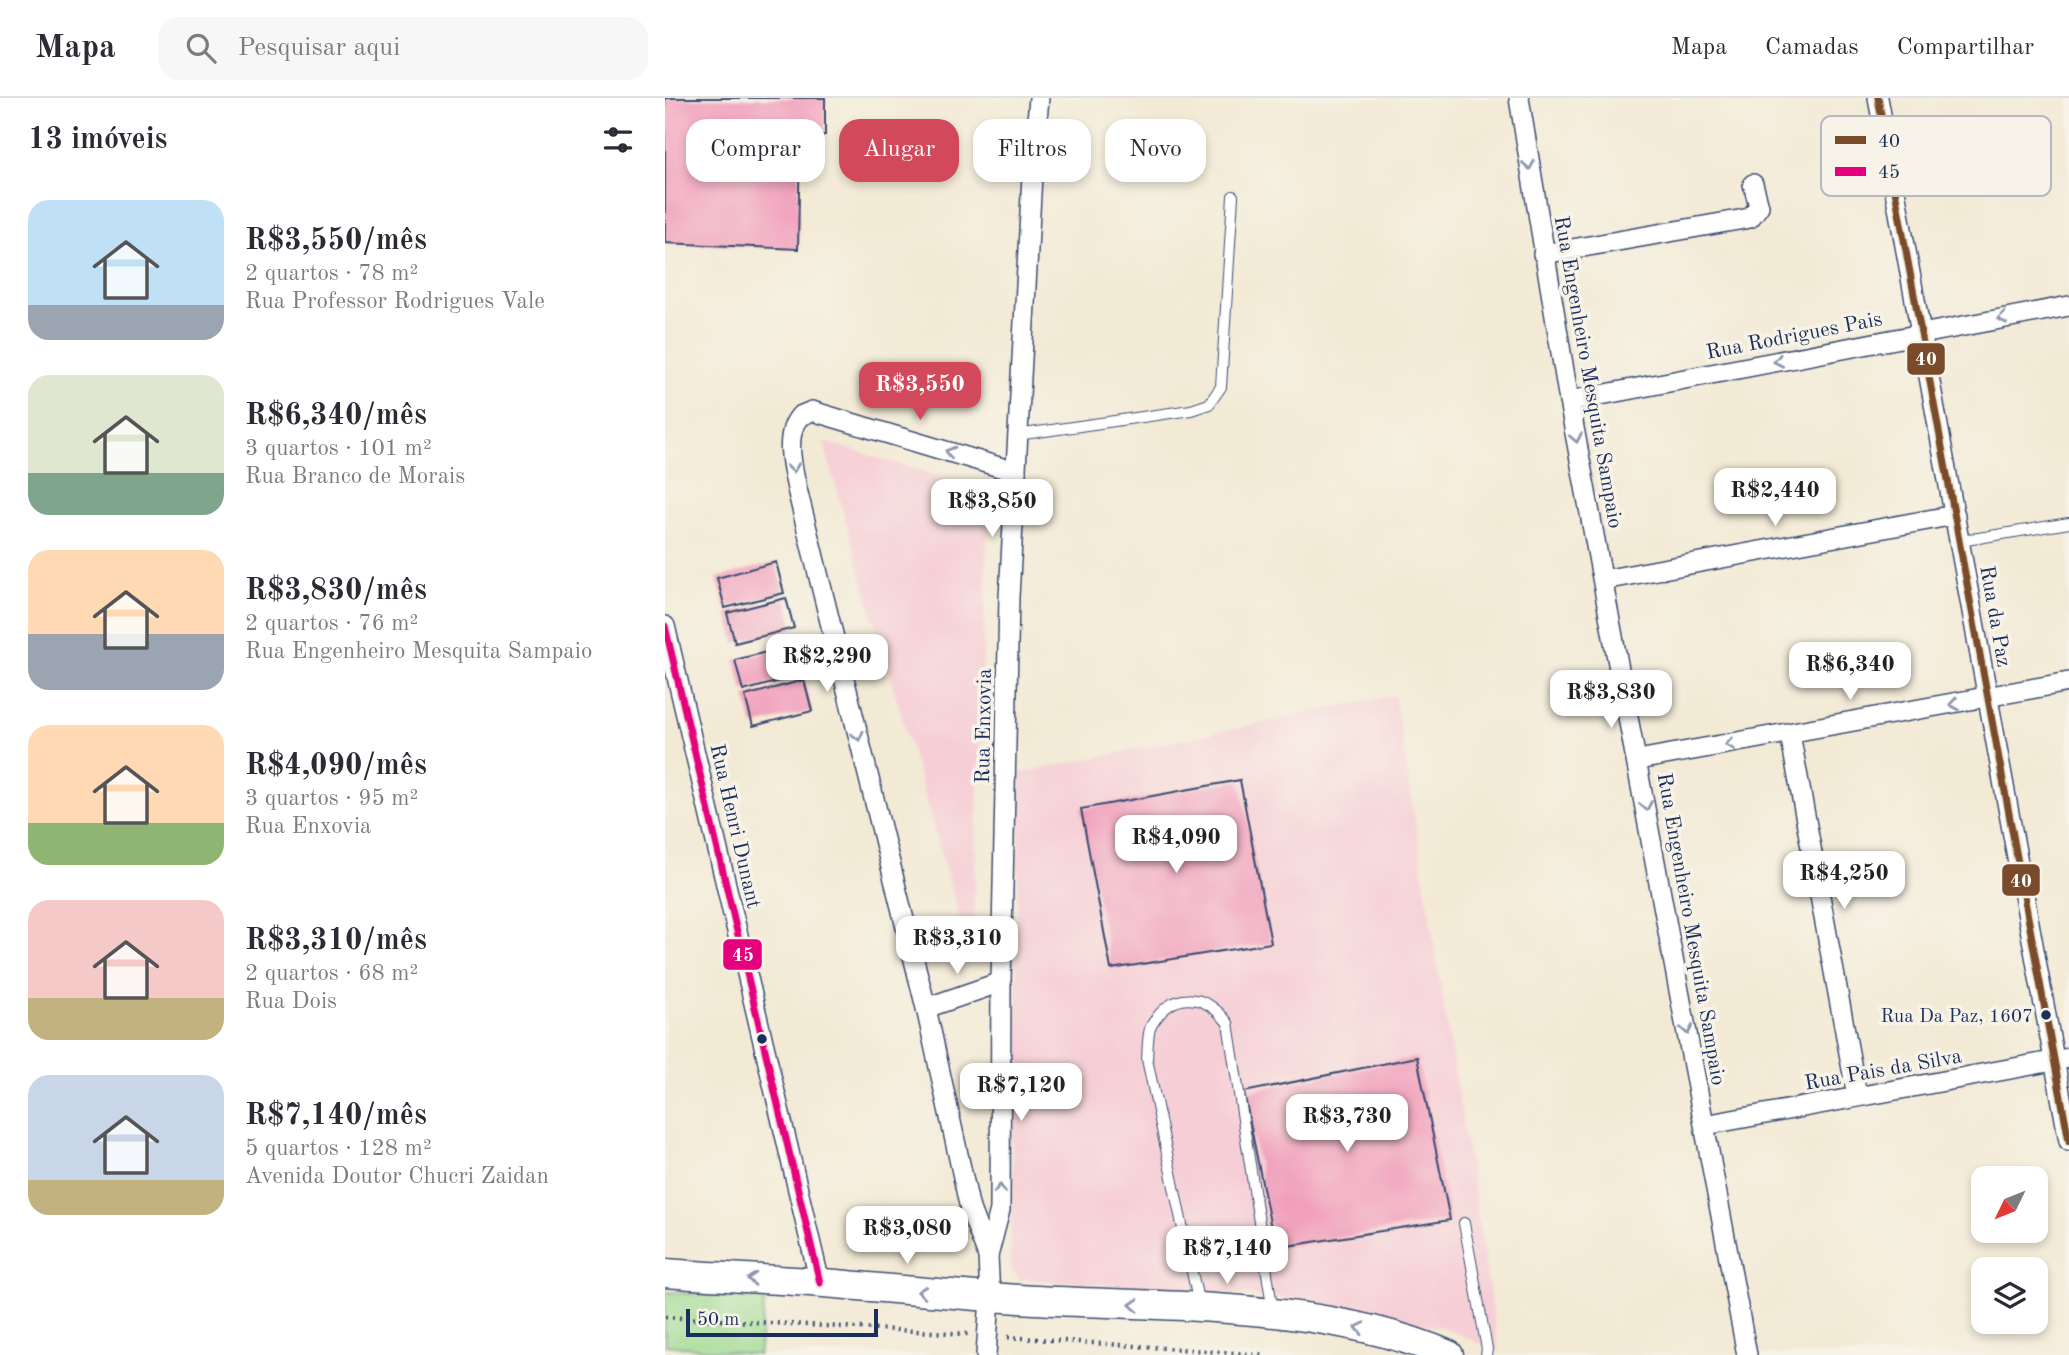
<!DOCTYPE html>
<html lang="pt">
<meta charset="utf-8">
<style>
body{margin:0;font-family:"Old Standard TT",serif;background:#f7f7f7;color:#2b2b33;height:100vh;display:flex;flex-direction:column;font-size:26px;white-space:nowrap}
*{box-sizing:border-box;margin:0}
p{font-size:23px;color:#7c7c81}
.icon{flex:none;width:38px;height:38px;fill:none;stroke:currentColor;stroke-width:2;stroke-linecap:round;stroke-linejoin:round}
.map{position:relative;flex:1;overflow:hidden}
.panel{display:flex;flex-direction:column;background:#fff;width:665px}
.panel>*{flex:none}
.top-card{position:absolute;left:21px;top:21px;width:665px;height:63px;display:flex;gap:14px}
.needle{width:46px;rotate:227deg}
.tools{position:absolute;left:1306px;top:1068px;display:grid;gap:14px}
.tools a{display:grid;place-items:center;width:77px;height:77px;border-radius:14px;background:#fff;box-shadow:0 4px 10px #0003;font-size:35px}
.scale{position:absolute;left:21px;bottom:18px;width:192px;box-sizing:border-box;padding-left:7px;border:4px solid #1b2f5e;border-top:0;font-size:19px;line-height:24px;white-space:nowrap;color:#1b2f5e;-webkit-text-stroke:5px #f7f3e8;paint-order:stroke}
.price{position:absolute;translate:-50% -60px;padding:0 16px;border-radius:14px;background:#fff;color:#222;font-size:23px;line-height:46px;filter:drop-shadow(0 2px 4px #0008)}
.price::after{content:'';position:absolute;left:50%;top:42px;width:21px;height:16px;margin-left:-10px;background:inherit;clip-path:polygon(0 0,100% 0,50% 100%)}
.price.selected{background:#d1495b;color:#fff}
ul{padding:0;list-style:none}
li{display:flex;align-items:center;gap:21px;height:175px;padding:0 28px}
li span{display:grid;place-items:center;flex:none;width:196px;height:140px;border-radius:21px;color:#555}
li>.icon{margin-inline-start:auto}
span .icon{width:84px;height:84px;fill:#fffc;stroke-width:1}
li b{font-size:30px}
h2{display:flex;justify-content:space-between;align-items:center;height:84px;padding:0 28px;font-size:30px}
.tag{padding:0 24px;border-radius:21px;background:#fff;box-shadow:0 4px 10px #0003;font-size:24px;line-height:63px}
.tag.selected{background:#d1495b;color:#fff}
header{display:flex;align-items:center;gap:42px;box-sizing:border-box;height:98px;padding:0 35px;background:#fff;border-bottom:2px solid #e1e1e2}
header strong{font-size:33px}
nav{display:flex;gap:38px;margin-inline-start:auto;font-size:24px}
.search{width:490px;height:63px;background:#f7f7f7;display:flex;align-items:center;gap:18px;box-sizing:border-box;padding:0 24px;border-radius:21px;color:#7c7c81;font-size:26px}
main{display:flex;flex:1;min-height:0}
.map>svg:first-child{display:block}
.built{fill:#f6cfd6}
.green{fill:#9bd98e;stroke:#5b8476;stroke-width:2}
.building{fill:#f19ebb}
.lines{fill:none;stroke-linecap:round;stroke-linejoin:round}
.lane-casing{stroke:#3b4b70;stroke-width:12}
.street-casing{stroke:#3b4b70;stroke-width:22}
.secondary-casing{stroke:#3b4b70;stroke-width:31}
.path{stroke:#3b4b70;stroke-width:4.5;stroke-dasharray:2 5;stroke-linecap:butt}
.lane{stroke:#fff;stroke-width:10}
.street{stroke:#fff;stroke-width:19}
.secondary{stroke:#fff;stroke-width:28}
.bus-1-casing{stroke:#f7f3e8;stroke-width:12}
.bus-2-casing{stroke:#f7f3e8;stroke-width:12}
.bus-1{stroke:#7a4b2a;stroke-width:7}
.bus-2{stroke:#e5007d;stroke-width:7}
.oneway{stroke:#8d97ae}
.bus-dot{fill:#1b2f5e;stroke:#f7f3e8;stroke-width:2.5}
.labels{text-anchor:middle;stroke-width:7;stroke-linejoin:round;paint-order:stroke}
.bus-label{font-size:19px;fill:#1b2f5e;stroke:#f7f3e8;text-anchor:end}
.street-label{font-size:21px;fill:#1b2f5e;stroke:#f7f3e8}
.key{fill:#f7f3e8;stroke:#b5b8bf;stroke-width:2}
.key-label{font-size:19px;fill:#1b2f5e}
.line-badge{stroke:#f7f3e8;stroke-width:2.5}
.badge-label{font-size:19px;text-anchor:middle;font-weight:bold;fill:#fff}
</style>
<header>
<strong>Mapa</strong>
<div class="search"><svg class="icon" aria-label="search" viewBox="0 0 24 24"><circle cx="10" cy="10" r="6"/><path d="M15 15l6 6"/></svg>Pesquisar aqui</div>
<nav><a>Mapa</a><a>Camadas</a><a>Compartilhar</a></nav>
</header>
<main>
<section class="panel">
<h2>13 imóveis<svg class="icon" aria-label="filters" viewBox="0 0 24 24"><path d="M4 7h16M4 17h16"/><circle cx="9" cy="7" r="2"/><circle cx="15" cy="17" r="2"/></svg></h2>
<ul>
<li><span style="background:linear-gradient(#bfe0f5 75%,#9aa5b1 0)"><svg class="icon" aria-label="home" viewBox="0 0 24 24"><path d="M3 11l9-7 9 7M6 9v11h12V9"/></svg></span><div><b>R$3,550/mês</b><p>2 quartos · 78 m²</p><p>Rua Professor Rodrigues Vale</p></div></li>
<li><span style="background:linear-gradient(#dfe7d0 70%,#7fa58c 0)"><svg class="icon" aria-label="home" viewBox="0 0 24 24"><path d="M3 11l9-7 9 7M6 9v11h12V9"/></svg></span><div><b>R$6,340/mês</b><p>3 quartos · 101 m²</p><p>Rua Branco de Morais</p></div></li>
<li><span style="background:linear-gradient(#ffd9b3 60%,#9aa5b1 0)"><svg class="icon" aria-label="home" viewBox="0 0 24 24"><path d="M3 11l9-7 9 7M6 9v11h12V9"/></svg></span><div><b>R$3,830/mês</b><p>2 quartos · 76 m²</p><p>Rua Engenheiro Mesquita Sampaio</p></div></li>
<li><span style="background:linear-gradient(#ffd9b3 70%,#8fb573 0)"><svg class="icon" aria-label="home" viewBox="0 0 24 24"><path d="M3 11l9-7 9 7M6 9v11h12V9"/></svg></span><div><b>R$4,090/mês</b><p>3 quartos · 95 m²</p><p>Rua Enxovia</p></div></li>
<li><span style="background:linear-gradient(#f6c9c9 70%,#c2b280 0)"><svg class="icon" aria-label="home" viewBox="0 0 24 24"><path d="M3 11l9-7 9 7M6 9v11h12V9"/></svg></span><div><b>R$3,310/mês</b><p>2 quartos · 68 m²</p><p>Rua Dois</p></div></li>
<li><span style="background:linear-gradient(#c9d6e8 75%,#c2b280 0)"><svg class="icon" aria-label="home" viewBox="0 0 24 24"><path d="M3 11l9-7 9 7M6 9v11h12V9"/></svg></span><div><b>R$7,140/mês</b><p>5 quartos · 128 m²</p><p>Avenida Doutor Chucri Zaidan</p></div></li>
</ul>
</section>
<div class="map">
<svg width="1404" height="1257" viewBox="0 0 1404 1257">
<rect width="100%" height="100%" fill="#f7f3e8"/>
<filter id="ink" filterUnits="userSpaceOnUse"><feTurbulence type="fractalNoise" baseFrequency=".0143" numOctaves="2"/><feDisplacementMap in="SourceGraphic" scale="14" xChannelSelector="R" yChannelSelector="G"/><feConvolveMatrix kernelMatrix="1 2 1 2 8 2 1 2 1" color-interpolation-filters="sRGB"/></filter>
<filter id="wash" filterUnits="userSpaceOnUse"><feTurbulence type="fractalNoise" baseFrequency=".00686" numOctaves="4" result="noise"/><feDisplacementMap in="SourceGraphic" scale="28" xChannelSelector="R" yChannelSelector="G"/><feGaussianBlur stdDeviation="1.57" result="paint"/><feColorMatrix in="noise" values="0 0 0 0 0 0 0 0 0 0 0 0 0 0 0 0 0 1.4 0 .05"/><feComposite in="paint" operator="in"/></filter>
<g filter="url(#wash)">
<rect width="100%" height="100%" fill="#f3ead5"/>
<g class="built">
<polygon points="158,343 324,394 307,865"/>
<polygon points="730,597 834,1254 779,1230 604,1198 354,1181 345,1170 355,675"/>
</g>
<polygon class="green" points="0,1194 100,1201 93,1257 0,1247"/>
<g id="blocks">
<g class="building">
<polygon points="0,0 160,0 160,37 135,39 133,151 0,145"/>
<polygon points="111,464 119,495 60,510 52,480"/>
<polygon points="121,500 129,530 70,545 62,515"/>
<polygon points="129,547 137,577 78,593 70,562"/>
<polygon points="139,582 147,613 88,628 80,598"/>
<polygon points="575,682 606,845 446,871 416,711"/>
<polygon points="752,959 785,1122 610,1150 579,994"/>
</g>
</g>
</g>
<g filter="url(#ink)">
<use href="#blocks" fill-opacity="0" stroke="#3b4b70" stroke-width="2"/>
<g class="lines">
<defs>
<g id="lane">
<polyline points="352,337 526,312 544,306 556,289 568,98"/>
<polyline points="1295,443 1404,425"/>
<polyline points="799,1125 822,1251 821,1257"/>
<path d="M534,1207L482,961C483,952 482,936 486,928C507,892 539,894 563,925L608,1214"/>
</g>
<g id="street">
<polyline points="854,0 904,303 1082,1257"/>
<polyline points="1213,0 1404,1043"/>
<polyline points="878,156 1085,120 1094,108 1088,86"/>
<polyline points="904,303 1404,208"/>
<polyline points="938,482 1290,417"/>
<polyline points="0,528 155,1185"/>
<polyline points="1125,636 1192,998"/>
<polyline points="973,662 1404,584"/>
<polyline points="261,910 336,884"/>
<polyline points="1040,1027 1404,960"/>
<path d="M323,1158L305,1111L261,910L133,395C128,372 118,337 135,318L147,313L351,374"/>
<polyline points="321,1257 325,1200 323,1158 335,1112 336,884 344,499 367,78 374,0"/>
</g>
<path id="secondary" d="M0,1175C53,1179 106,1181 159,1185C229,1191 300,1198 370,1202C504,1209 660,1204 784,1257"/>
</defs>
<use href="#lane" class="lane-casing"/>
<use href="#street" class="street-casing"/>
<use href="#secondary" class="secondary-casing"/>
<g class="path">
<polyline points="0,1219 303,1236"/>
<polyline points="343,1239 598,1257"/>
</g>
<use href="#lane" class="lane"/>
<use href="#street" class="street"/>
<use href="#secondary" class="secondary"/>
<defs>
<polyline id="bus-1" points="1213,0 1404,1043"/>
<polyline id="bus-2" points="0,528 155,1185"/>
</defs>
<use href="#bus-1" class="bus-1-casing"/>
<use href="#bus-2" class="bus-2-casing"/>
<use href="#bus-1" class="bus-1"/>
<use href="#bus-2" class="bus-2"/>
</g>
<defs><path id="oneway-chevron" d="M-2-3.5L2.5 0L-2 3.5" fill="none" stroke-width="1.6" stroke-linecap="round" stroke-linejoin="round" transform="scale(1.75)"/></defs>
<g class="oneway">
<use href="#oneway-chevron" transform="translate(864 67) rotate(81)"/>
<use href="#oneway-chevron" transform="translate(1337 220) rotate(169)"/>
<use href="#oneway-chevron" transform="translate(1113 263) rotate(169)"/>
<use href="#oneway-chevron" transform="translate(911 340) rotate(79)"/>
<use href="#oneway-chevron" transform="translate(285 354) rotate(-163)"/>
<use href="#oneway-chevron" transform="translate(128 370) rotate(82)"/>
<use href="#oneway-chevron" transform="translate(1289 606) rotate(170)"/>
<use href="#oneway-chevron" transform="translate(193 638) rotate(76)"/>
<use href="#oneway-chevron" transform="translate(1065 646) rotate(170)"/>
<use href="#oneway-chevron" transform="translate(981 708) rotate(80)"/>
<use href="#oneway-chevron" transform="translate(1022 932) rotate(80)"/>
<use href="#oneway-chevron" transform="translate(335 1091) rotate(-90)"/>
<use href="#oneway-chevron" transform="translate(87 1181) rotate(-176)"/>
<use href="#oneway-chevron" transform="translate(257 1194) rotate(-175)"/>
<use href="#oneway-chevron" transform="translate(469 1207) rotate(-177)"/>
<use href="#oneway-chevron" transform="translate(695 1230) rotate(-167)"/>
</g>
</g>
<g class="bus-dot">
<circle cx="1381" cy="917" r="6"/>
<circle cx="97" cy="941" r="6"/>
</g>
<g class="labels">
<g class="bus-label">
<text x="1368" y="924">Rua Da Paz, 1607</text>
</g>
<g class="street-label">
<text transform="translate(1129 237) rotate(-11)" y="7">Rua Rodrigues Pais</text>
<text transform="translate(924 274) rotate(80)" y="7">Rua Engenheiro Mesquita Sampaio</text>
<text transform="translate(1331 518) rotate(80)" y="7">Rua da Paz</text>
<text transform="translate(318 628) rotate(-89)" y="7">Rua Enxovia</text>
<text transform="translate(71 728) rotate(77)" y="7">Rua Henri Dunant</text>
<text transform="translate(1027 831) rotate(80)" y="7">Rua Engenheiro Mesquita Sampaio</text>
<text transform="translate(1218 971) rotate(-10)" y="7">Rua Pais da Silva</text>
</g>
</g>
<rect x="1156" y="18" width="230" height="80" rx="10" class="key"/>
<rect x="1170" y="38" width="31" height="8" fill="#7a4b2a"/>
<rect x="1170" y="69" width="31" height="9" fill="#e5007d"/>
<g class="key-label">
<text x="1213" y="49">40</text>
<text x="1213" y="80">45</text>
</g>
<g class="line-badge">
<rect x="1241" y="244" width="40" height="34" rx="7" fill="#7a4b2a"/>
<rect x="1336" y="765" width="40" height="34" rx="7" fill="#7a4b2a"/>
<rect x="57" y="840" width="41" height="33" rx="7" fill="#e5007d"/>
</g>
<g class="badge-label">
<text x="1261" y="267">40</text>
<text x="1356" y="789">40</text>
<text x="78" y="863">45</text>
</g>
</svg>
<div class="tools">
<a><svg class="needle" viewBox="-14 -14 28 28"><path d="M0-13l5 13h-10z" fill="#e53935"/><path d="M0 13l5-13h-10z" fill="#7c7c81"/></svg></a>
<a><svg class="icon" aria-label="layers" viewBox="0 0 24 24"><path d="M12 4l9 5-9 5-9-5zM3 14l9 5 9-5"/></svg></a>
</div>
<div class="scale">50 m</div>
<b class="price selected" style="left:255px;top:324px">R$3,550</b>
<b class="price" style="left:1110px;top:430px">R$2,440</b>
<b class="price" style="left:327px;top:441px">R$3,850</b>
<b class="price" style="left:162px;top:596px">R$2,290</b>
<b class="price" style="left:1185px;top:604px">R$6,340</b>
<b class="price" style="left:946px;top:632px">R$3,830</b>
<b class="price" style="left:511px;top:777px">R$4,090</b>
<b class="price" style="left:1179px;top:813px">R$4,250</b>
<b class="price" style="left:292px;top:878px">R$3,310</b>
<b class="price" style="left:356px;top:1025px">R$7,120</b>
<b class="price" style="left:682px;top:1056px">R$3,730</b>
<b class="price" style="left:242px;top:1168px">R$3,080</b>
<b class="price" style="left:562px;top:1188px">R$7,140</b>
<div class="top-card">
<a class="tag">Comprar</a>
<a class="tag selected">Alugar</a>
<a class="tag">Filtros</a>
<a class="tag">Novo</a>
</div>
</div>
</main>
